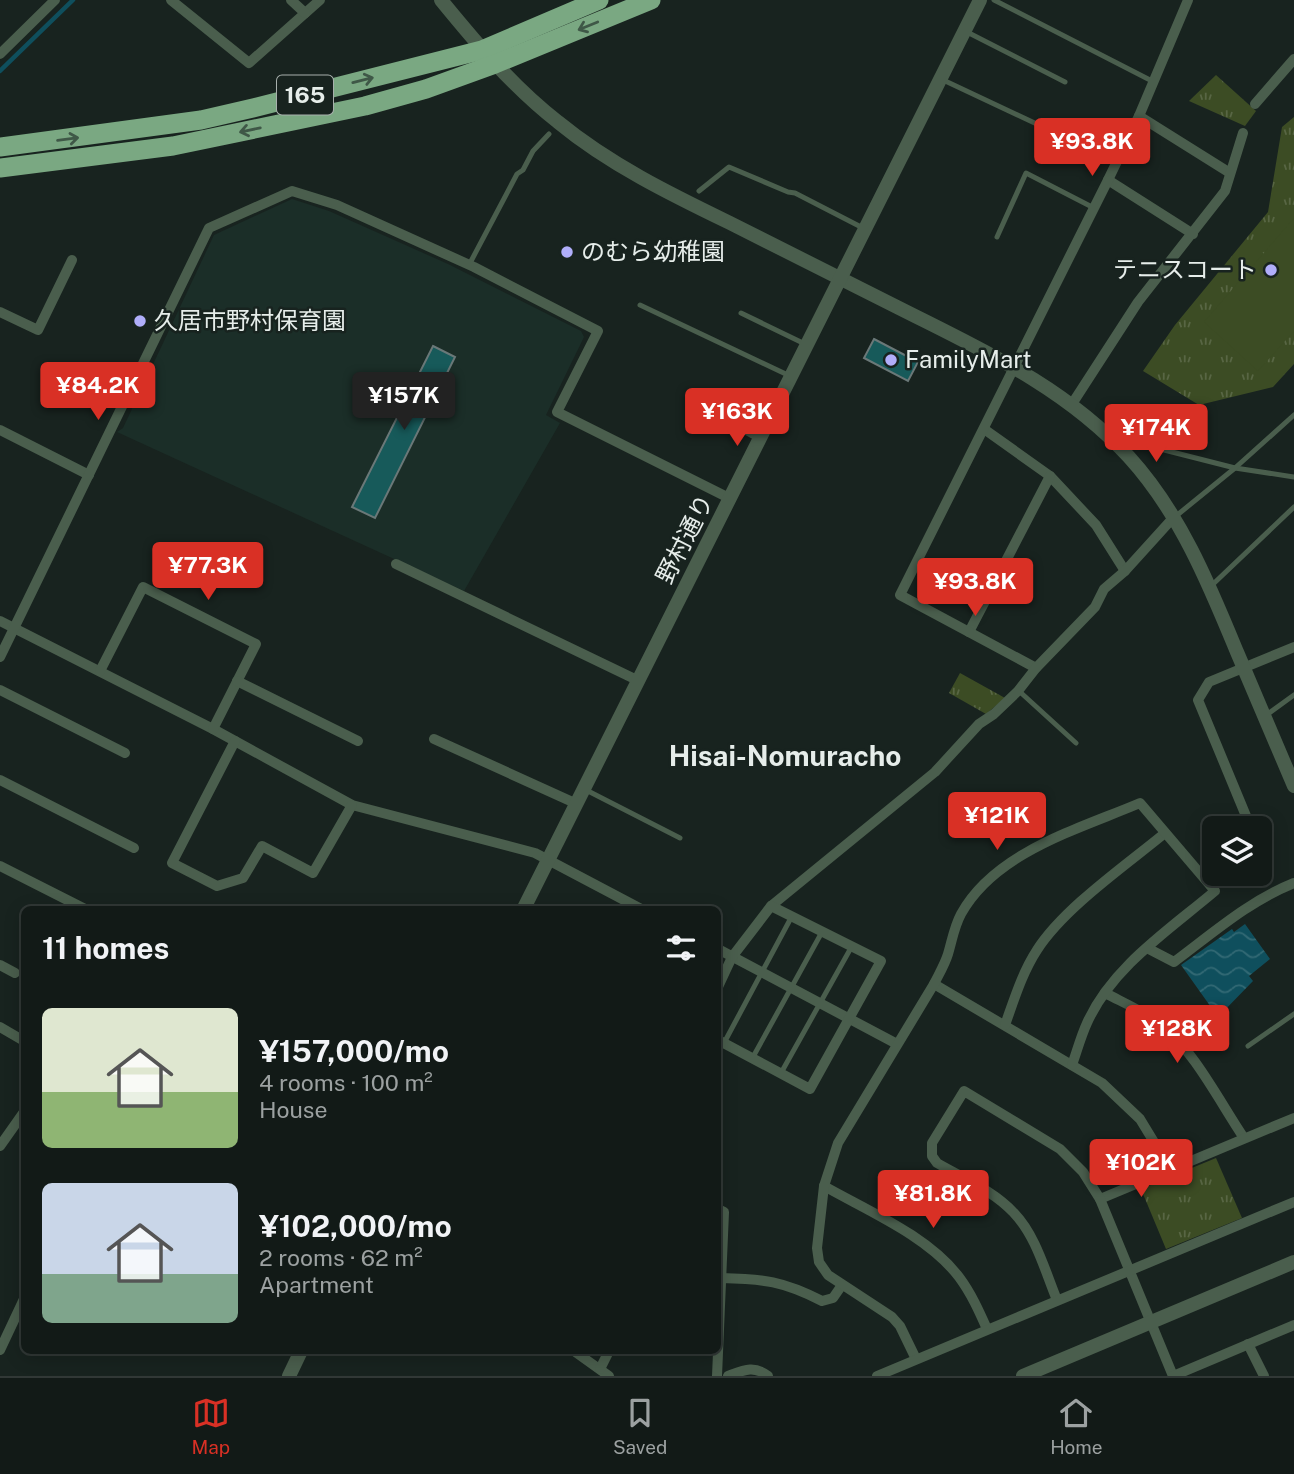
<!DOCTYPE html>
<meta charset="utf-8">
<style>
body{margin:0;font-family:"Public Sans","Noto Sans JP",sans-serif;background:#1f2724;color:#f1f3f6;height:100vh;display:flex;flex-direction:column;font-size:26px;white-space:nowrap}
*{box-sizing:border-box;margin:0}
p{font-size:23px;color:#9ca1a1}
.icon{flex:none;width:38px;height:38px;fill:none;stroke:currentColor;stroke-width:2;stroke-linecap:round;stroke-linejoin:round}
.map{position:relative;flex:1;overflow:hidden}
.drawer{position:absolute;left:21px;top:906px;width:700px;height:448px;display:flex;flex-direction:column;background:#121a17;border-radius:10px;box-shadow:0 4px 18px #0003,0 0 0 2px #313836}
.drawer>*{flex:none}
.buttons{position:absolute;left:1202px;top:816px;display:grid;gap:14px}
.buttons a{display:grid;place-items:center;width:70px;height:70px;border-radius:10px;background:#121a17;box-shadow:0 4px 18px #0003,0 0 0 2px #313836;font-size:35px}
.price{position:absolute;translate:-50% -60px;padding:0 16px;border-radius:7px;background:#d93025;color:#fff;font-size:23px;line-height:46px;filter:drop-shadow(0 2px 4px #0008)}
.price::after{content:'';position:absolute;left:50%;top:42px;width:21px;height:16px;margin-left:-10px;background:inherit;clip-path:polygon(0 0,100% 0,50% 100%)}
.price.on{background:#222;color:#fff}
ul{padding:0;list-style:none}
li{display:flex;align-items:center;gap:21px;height:175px;padding:0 21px}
li span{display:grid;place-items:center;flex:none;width:196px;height:140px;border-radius:10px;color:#555}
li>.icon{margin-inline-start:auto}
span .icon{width:84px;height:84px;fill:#fffc;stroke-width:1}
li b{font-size:30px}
h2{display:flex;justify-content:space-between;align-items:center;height:84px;padding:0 21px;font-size:30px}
.dock{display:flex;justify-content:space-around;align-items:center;height:98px;border-top:2px solid #313836;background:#121a17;font-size:19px;color:#9ca1a1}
.dock a{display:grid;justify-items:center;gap:4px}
.dock .on{color:#d93025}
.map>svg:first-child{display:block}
.built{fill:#1b2e28}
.grass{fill:url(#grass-tufts)}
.garden{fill:#3c4c24}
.water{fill:url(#water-waves)}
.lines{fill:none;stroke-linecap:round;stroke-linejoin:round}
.stream{stroke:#0f4f5d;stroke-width:4.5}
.building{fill:#175a5a;stroke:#6a7878;stroke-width:2}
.service{stroke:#4a5e4d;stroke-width:5}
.minor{stroke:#4a5e4d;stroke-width:10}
.tertiary{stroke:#4a5e4d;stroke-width:14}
.trunk{stroke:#7aa882;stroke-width:19}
.oneway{stroke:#3f5847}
.poi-dot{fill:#b0aefa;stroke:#18231f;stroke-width:2.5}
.labels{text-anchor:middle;stroke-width:5;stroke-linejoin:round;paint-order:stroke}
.shield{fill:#18231f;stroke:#a8b0ad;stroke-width:2}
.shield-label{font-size:23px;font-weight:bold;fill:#e6edea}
.poi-label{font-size:24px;fill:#e6edea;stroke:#18231f;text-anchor:start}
.street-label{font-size:24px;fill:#e6edea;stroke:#18231f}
.quarter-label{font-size:28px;font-weight:bold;fill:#e6edea;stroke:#18231f}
</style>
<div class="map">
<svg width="1294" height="1376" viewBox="0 0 1294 1376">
<defs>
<pattern id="grass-tufts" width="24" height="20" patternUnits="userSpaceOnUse" patternTransform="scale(1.75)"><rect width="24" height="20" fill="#3c4c24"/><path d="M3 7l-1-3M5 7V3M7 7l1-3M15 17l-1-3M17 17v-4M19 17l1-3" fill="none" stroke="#586644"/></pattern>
<pattern id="water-waves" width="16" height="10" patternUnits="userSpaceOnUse" patternTransform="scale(1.75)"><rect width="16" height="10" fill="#0f4f5d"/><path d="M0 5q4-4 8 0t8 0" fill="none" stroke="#326974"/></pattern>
</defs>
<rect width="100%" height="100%" fill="#18231f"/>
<polygon class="built" points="292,199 329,211 448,264 581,331 584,337 546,415 560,423 464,591 117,432 123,428 214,235"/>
<g class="grass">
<polygon points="1216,75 1256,111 1245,126 1189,101"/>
<polygon points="1294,117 1294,364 1273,387 1199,405 1143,371 1175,325 1268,212 1282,127"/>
<polygon points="960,673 1005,698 986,714 949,693"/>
<polygon points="1216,1158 1242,1218 1166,1249 1141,1189"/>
</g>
<polygon class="garden" points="1294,218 1294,331 1258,371 1204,322"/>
<polygon class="water" points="1245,924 1270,959 1249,976 1253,981 1218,1017 1181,965 1232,929 1234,932"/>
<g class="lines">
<polyline class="stream" points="0,71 73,0"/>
</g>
<g class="building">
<polygon points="874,339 918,362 908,381 864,358"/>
<polygon points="433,346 455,357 375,518 352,507"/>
</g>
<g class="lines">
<g class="service">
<polyline points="994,0 1152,81"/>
<polyline points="965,31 1065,82"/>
<polyline points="941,79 1090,149"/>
<polyline points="699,191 729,167 788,192 795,193 863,228"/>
<polyline points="997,237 1026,173 1094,208"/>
<polyline points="469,265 517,174 523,170 533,151 549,134"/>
<polyline points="640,305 790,376"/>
<polyline points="741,313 805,344"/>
<polyline points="723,420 758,439"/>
<polyline points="1117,438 1235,468 1294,477"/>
<polyline points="1176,516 1235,468 1294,415"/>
<polyline points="1210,587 1294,507"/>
<polyline points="1019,691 1076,743"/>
<polyline points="1265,716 1294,695"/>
<polyline points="586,790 680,838"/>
<polyline points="724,1043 792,916"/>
<polyline points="1248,1046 1294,1014"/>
<polyline points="753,1057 822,932"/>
<polyline points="781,1073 852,946"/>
</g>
<g class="minor">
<polyline points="171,0 249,63 320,0"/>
<polyline points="291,0 305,13"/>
<polyline points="0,54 55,0"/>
<polyline points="1255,104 1294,59"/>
<polyline points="1139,116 1230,173"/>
<polyline points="1108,180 1193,234"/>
<polyline points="0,312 38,330 72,260"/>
<polyline points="1072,404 1138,302 1225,191 1243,133"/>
<polyline points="984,429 1050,476 1096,525 1125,571"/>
<polyline points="0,430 89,475"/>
<polyline points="396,564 639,681"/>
<polyline points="0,621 213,729 352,805 535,853 643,910"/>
<polyline points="969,632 1050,476"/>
<polyline points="0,657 209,228 292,191 337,205 474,267 598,331 557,412 731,499"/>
<polyline points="1036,668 900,595 1108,180 1139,116 1188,0"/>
<polyline points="100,671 143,587 256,644 213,729"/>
<polyline points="237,681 358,741"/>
<polyline points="0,690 125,753"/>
<polyline points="434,739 577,804"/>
<polyline points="235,741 172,863 217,886 243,878 262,846 313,873 352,805"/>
<polyline points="0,780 134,848"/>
<polyline points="1251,828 1198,700 1209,682 1294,647"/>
<polyline points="1260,848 1263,855"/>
<polyline points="0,866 87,910"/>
<polyline points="771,906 935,772 979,724 994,714 1018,691 1036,668 1095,607 1104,589 1125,571 1173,518"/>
<path d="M1147,948L1174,962C1213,933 1249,901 1294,883"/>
<polyline points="718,949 897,1044"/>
<polyline points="0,965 15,973"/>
<polyline points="934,984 1102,1083 1140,1119 1171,1170"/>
<polyline points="718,987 732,957 771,906 881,961 810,1089 718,1040"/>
<path d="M1105,993C1124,1003 1145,1012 1162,1025C1194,1051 1221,1104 1244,1138"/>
<path d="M1005,1025C1014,1000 1022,973 1037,950C1064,908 1125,866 1165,833"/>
<polyline points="0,1027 24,1041"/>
<polyline points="0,1146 24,1112"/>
<path d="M824,1186C868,1211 928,1236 959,1277C971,1293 979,1311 987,1329"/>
<polyline points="1100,1199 1294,1118"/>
<path d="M721,1278C764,1279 783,1281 822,1301L833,1298L842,1285"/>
<path d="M1057,1300C1045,1271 1036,1236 1014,1213C994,1191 963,1178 937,1163L932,1156V1143L964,1091L1060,1149L1083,1172L1100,1199L1173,1376"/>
<polyline points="1248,1344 1264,1376"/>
<polyline points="0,1350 24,1299"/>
<polyline points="574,1351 609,1376"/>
<path d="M916,1359L900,1326L892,1317L828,1275L819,1262L817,1248L824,1186L838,1143L934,984C939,974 945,964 948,954C952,941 954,927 961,914C995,852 1079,829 1140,803L1215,891C1169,930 1112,967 1087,1023C1081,1036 1077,1051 1072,1065"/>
<polyline points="600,1369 609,1351"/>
<polyline points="717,1376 724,1212 718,1209"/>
<path d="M728,1376C744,1370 754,1365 768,1376"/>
<polyline points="877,1376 1294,1202"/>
<polyline points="1173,1376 1294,1325"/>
</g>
<g class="tertiary">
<path d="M441,0C477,44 513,87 558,122C609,164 670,194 730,223C786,251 842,279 897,307C982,350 1064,386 1129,457C1180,513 1209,584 1237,652C1256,697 1275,742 1294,786"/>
<polyline points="523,910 980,0"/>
<polyline points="289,1376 301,1351"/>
<polyline points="1023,1376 1294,1262"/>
</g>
<g class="trunk">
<polyline points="0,147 201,120 253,108 482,50 599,0"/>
<polyline points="0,168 173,146 365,106 426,89 495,64 651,0"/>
</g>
</g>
<defs><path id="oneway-shaft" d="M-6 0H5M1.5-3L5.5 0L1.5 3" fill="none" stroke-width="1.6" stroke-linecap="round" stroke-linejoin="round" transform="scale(1.75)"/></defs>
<g class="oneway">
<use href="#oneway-shaft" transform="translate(588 26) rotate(158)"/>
<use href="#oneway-shaft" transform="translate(363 80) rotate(-14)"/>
<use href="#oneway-shaft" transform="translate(250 130) rotate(168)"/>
<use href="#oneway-shaft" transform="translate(68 139) rotate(-7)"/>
</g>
<g class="poi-dot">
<circle cx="567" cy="252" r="7"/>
<circle cx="1271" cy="270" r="7"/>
<circle cx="140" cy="321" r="7"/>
<circle cx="891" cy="360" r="7"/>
</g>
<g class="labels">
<rect class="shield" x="277" y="75.5" width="56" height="39" rx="5"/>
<g class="shield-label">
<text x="305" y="103">165</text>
</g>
<g class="poi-label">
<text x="581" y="260">のむら幼稚園</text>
<text x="1257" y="278" text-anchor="end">テニスコート</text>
<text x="154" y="329">久居市野村保育園</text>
<text x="905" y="368">FamilyMart</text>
</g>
<g class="street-label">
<text transform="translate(685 539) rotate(-63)" y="8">野村通り</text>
</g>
<g class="quarter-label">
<text x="785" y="766">Hisai-Nomuracho</text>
</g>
</g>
</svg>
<div class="buttons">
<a><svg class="icon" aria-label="layers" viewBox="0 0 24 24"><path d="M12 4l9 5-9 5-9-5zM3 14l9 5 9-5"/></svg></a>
</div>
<b class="price" style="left:1092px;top:178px">¥93.8K</b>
<b class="price" style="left:98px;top:422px">¥84.2K</b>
<b class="price on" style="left:404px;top:432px">¥157K</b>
<b class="price" style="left:737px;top:448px">¥163K</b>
<b class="price" style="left:1156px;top:464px">¥174K</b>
<b class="price" style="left:208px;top:602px">¥77.3K</b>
<b class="price" style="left:975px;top:618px">¥93.8K</b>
<b class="price" style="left:997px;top:852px">¥121K</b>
<b class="price" style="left:1177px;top:1065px">¥128K</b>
<b class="price" style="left:1141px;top:1199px">¥102K</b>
<b class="price" style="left:933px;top:1230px">¥81.8K</b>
<section class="drawer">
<h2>11 homes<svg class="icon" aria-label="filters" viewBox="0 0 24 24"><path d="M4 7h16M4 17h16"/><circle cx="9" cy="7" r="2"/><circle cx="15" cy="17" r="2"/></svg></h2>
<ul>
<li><span style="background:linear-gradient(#dfe7d0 60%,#8fb573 0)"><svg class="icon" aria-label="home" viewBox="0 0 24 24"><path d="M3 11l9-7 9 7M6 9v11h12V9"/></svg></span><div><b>¥157,000/mo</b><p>4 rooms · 100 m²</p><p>House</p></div></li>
<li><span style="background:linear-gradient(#c9d6e8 65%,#7fa58c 0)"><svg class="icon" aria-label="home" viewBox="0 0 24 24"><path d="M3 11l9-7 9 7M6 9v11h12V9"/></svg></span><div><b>¥102,000/mo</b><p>2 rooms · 62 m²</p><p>Apartment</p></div></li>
</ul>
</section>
</div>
<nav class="dock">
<a class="on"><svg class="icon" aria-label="map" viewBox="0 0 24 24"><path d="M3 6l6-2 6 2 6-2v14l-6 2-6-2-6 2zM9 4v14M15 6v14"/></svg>Map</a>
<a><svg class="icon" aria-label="saved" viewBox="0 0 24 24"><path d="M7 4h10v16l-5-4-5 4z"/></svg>Saved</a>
<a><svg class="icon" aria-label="home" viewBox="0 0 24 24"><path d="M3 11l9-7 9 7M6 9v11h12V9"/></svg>Home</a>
</nav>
